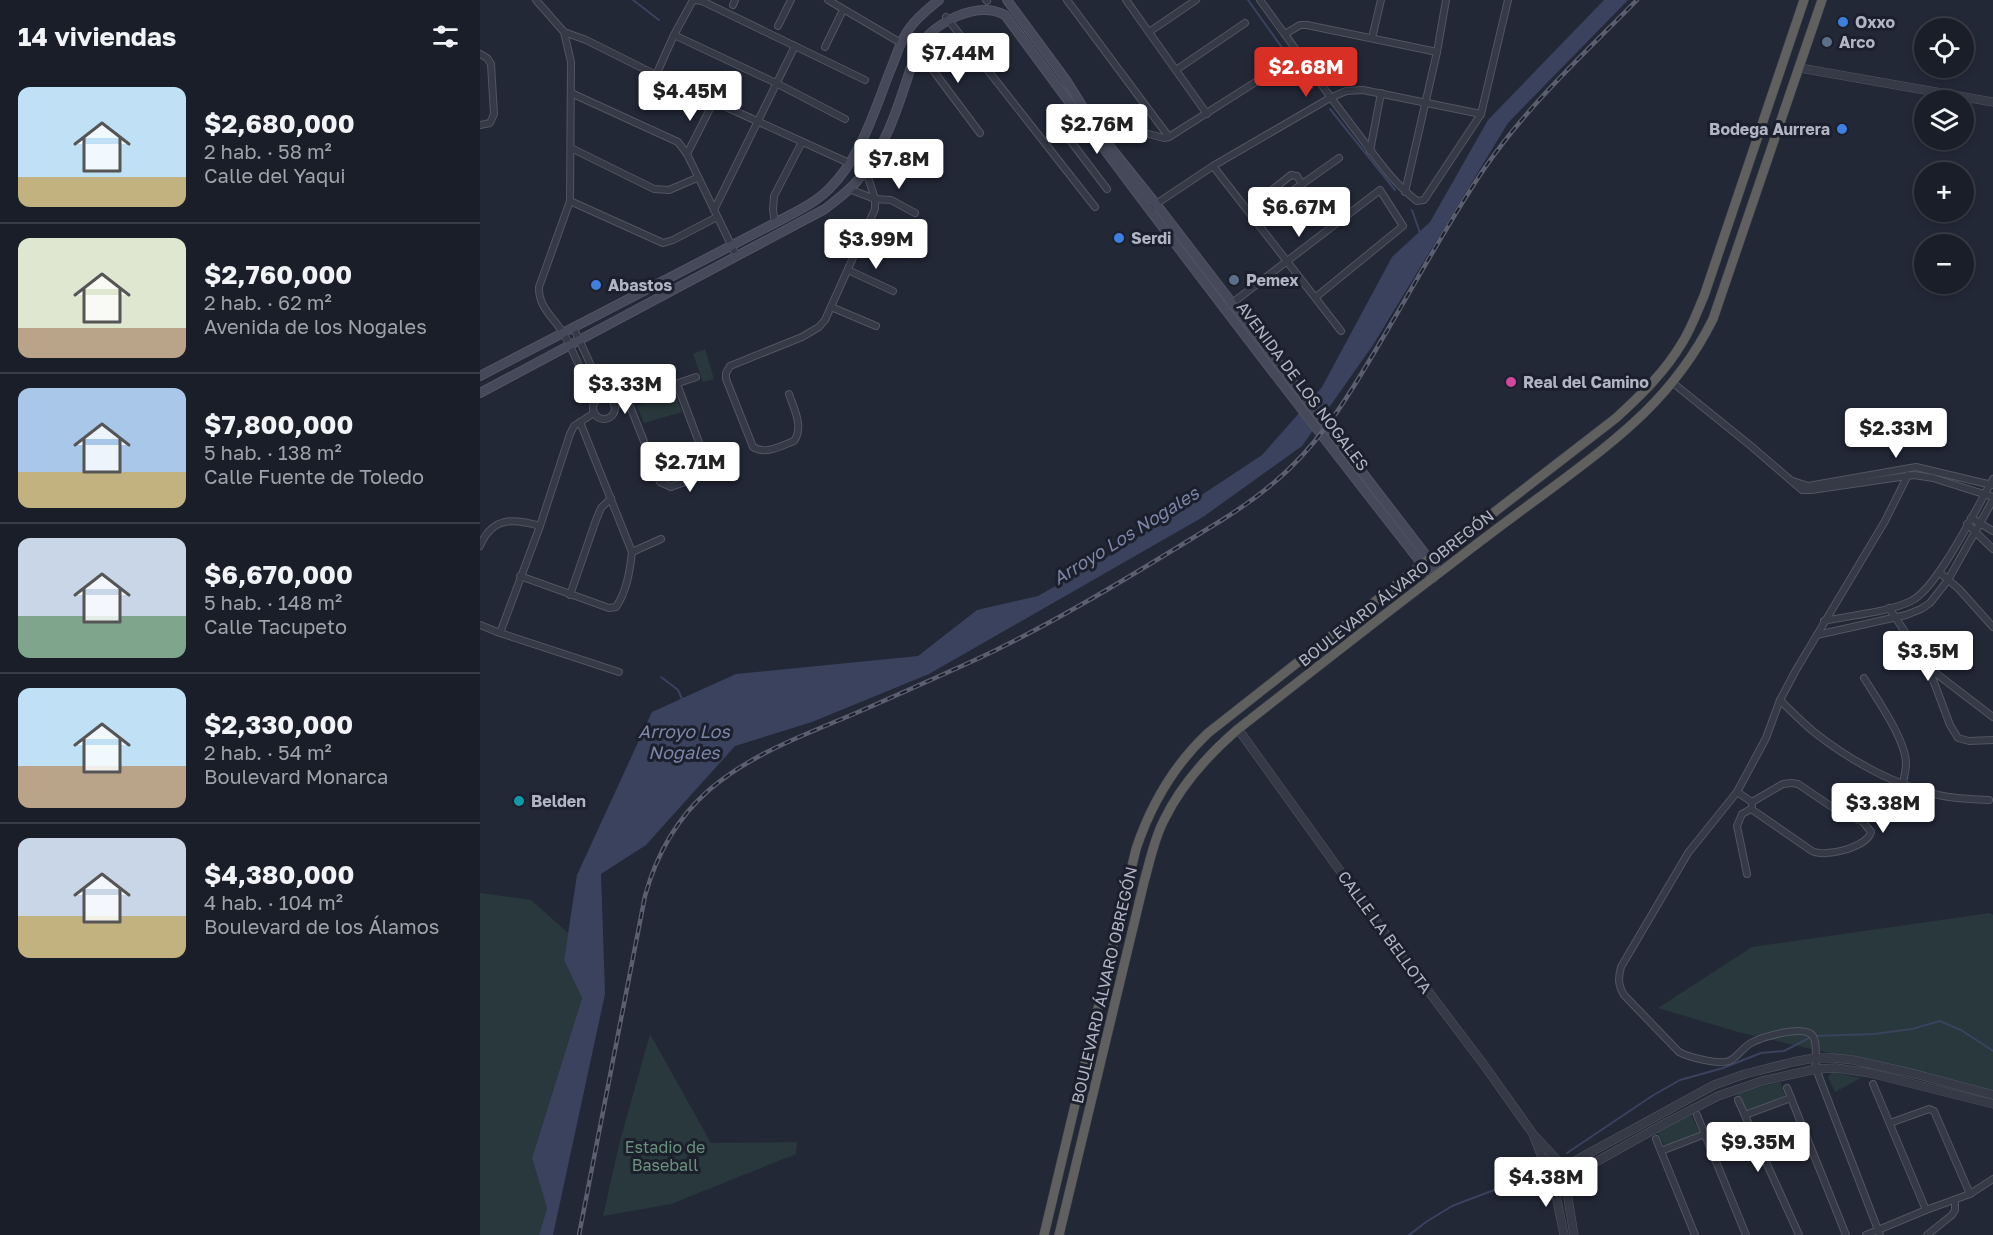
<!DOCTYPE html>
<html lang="es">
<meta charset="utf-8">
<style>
body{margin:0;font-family:"Golos Text",sans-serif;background:#232731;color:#f1f3f6;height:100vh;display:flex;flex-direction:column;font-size:22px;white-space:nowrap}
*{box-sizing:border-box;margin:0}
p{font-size:20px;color:#9fa2a8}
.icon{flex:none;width:33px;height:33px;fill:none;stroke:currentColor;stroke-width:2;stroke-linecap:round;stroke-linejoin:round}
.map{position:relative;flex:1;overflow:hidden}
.details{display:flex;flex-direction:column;background:#1a1e29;width:480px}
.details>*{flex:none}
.fabs{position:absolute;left:1434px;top:18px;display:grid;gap:12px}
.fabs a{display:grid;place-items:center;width:60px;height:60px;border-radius:50%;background:#1a1e29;box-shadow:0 3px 9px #0003,0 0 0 2px #383c46;font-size:30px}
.price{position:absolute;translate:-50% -51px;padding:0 14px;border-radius:6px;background:#fff;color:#222;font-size:20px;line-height:39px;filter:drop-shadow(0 2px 3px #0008)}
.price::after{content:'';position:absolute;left:50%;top:36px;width:18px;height:14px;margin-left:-9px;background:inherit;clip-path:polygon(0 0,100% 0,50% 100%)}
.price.active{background:#d93025;color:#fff}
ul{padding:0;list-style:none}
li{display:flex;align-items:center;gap:18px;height:150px;padding:0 18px}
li+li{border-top:2px solid #383c46}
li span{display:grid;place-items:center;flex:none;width:168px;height:120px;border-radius:12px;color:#555}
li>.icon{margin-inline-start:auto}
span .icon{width:72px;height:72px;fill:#fffc;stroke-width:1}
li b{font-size:26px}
h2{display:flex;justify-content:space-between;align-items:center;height:72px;padding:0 18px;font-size:26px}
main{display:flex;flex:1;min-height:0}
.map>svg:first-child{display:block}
.green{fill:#29383c}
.water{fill:#3a425e}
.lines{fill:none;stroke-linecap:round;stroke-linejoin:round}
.stream{stroke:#3a425e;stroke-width:2}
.minor-casing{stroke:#515562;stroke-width:8}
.tertiary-casing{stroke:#515562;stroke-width:9}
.secondary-casing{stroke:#515562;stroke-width:10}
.trunk-casing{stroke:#3e424f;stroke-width:10}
.minor{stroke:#363a47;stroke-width:6}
.tertiary{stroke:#363a47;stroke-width:8}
.secondary{stroke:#45495a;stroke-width:8}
.trunk{stroke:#60605e;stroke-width:9}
.rail-casing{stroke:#5b5f70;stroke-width:4.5}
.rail{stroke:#1c1f2c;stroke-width:2;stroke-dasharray:7;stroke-linecap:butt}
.shop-dot{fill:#3f7fe0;stroke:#1c1f2c;stroke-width:2}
.service-dot{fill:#5c6f8a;stroke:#1c1f2c;stroke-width:2}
.hotel-dot{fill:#d1479c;stroke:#1c1f2c;stroke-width:2}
.culture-dot{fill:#0f9aa8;stroke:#1c1f2c;stroke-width:2}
.labels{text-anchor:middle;stroke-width:6;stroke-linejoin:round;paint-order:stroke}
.poi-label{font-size:16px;font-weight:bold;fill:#b1b5c4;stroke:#1c1f2c;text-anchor:start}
.street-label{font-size:16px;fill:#b1b5c4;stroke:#1c1f2c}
.park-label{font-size:16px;fill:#6b927c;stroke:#1c1f2c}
.water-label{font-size:18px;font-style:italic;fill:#7c86a9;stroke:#1c1f2c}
</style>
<main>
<section class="details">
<h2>14 viviendas<svg class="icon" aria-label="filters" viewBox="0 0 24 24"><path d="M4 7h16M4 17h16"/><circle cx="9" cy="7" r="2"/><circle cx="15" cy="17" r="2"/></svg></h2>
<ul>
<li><span style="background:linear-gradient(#bfe0f5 75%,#c2b280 0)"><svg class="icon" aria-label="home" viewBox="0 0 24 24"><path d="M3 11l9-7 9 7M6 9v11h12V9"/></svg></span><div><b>$2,680,000</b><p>2 hab. · 58 m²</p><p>Calle del Yaqui</p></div></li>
<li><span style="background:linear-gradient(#dfe7d0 75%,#b9a48a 0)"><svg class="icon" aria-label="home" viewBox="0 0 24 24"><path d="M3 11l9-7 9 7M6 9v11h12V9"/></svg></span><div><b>$2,760,000</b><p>2 hab. · 62 m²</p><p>Avenida de los Nogales</p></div></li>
<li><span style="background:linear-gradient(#a9c7e8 70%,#c2b280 0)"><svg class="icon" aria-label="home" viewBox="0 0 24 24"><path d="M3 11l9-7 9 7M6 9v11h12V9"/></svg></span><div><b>$7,800,000</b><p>5 hab. · 138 m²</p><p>Calle Fuente de Toledo</p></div></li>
<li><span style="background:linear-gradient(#c9d6e8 65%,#7fa58c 0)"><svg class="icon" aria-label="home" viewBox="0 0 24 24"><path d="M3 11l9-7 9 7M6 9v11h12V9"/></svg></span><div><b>$6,670,000</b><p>5 hab. · 148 m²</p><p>Calle Tacupeto</p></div></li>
<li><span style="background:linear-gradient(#bfe0f5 65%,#b9a48a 0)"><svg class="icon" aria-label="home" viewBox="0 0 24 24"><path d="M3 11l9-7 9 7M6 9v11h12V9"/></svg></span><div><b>$2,330,000</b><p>2 hab. · 54 m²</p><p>Boulevard Monarca</p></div></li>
<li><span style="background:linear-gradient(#c9d6e8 65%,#c2b280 0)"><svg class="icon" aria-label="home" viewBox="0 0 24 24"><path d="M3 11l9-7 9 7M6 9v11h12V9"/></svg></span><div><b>$4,380,000</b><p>4 hab. · 104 m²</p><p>Boulevard de los Álamos</p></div></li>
</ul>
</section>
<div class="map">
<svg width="1513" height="1235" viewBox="0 0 1513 1235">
<rect width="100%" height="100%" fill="#232837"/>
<g class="green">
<polygon points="225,349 234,379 223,382 213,354"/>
<polygon points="193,391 202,412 164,423 157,406"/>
<polygon points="0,893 51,900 88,933 84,960 102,998 52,1158 67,1208 59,1235 0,1235"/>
<polygon points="1510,913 1513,915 1513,1093 1436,1073 1258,1032 1178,1008 1272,947"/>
<polygon points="170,1034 231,1143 317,1142 316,1154 191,1204 123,1216 140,1141"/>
<polygon points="1352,1072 1381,1078 1355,1092 1348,1077"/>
<polygon points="1300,1082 1305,1096 1264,1112 1257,1093"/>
<polygon points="1211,1115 1219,1132 1185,1146 1177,1132"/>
</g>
<polygon class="water" points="1124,0 1148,0 1028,123 893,345 822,446 723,517 449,674 332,722 255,746 166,845 121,874 125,994 73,1235 59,1235 67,1208 52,1158 102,998 84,960 97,875 172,712 256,674 438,656 497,610 558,596 634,553 782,455 842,387 912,257 950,222 1008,120"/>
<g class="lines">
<g class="stream">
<polyline points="153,0 179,20"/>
<polyline points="768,0 813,63 833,88"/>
<polyline points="850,109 915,190"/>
<polyline points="932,210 940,233"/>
<polyline points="181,677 198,690 203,701"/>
<polyline points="1087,1153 1172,1096 1200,1080 1243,1068 1281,1053 1304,1051 1333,1036 1394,1034 1432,1029 1460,1021 1481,1030 1513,1051"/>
<polyline points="929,1235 946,1222 972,1206 1056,1174"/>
</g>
<defs>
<g id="minor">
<path d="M56,0L84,32L91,62L90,201L59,287C58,308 75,318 85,336C96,357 105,380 115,401"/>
<polyline points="214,0 222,1 385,80"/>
<polyline points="348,0 421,43"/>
<polyline points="506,0 507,1"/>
<polyline points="587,0 689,137"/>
<polyline points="646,0 727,114"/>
<path d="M780,0C812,44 843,88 876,131C895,156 912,182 937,201L944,200L1001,114L1028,0"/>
<polyline points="253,5 255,0"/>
<polyline points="466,17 615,207"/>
<polyline points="298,26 311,0"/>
<polyline points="84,32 106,40 176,75 369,163"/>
<polyline points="669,32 716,0"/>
<polyline points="805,34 820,25 827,25 957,52"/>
<polyline points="194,35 296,83 365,119"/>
<polyline points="892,38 901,0"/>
<polyline points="345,47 363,10"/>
<polyline points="437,49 500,133"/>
<polyline points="0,54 7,58 11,64 14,114 10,123 0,125"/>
<polyline points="696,70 765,23"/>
<polyline points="176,75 194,35 213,0"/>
<polyline points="91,93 198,142 207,154 257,257"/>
<polyline points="601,120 587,132 586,135 627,189"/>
<polyline points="619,133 665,133 684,138 689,137 804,64"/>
<polyline points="91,148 174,189 189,190 217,178"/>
<polyline points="890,151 901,93"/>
<polyline points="207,154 234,101"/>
<polyline points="733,166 861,331"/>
<polyline points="369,189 395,199 411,200 435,213"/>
<polyline points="925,192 957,52 966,0"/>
<polyline points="90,201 183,243 193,240 237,217"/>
<polyline points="796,203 791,194 792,190 811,175 817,176 822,184"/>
<polyline points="673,206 733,166 850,98 866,91 883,90 1001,114"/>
<polyline points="234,210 315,46"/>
<polyline points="774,218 859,158"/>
<polyline points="295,223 293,210 294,196 322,142"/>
<polyline points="384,235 428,254"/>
<polyline points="368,270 413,291"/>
<polyline points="751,304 900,190 923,226 836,297"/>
<polyline points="351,307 396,326"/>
<polyline points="94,329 126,398"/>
<polyline points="1193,383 1271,446 1322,490 1331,490 1434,475 1453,478 1513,497"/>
<path d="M309,394C314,409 324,427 314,441C301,446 286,455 273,447L246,379V373L250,366L322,337L339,327L345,320L395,209V199L386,171"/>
<circle cx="124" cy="408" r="11"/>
<polyline points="148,401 180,482 191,487 221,476 225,472 226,461 197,384"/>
<polyline points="134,405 216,377"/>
<polyline points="1313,481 1328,486 1436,467 1512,485"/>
<polyline points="1491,518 1513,531"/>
<polyline points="1487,524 1513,549"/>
<path d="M0,546C12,517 33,518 60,526"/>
<polyline points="152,552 181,539"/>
<polyline points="1459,572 1479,589 1513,627"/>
<path d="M40,576L129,608L136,607C147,591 150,570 152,552L100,422"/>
<polyline points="90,595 116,520 121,508 131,498"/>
<polyline points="1409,608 1449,668 1513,717"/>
<path d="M1344,621C1371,615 1406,613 1431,601C1457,589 1497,507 1513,479"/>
<polyline points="0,625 20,633 139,672"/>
<polyline points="20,633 60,526 90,434 94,426 114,413"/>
<polyline points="1337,635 1426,615 1441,609 1450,603 1468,580 1513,500"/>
<polyline points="1449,669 1470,725 1478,738 1489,741 1513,740"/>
<path d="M1384,678C1397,699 1426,740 1426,764C1426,770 1424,777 1423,783"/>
<path d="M1300,700C1311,711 1322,722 1334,732C1369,760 1419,788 1463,796C1478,799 1493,799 1509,800"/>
<polyline points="1257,792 1272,802 1272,805"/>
<path d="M1271,809L1332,851C1346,858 1387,847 1391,832L1383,822L1352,807L1318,784L1311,783L1303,784L1272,802"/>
<polyline points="1267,874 1257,826 1262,814 1271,809"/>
<polyline points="1393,1084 1446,1210"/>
<polyline points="1307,1088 1366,1235"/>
<polyline points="1258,1100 1319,1235"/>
<polyline points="1217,1115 1266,1235"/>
<polyline points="1265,1115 1311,1098"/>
<polyline points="1410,1123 1449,1109 1454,1111 1490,1194"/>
<polyline points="1176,1139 1215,1235"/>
<polyline points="1181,1151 1225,1134"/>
<polyline points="1386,1235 1446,1210 1490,1194 1513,1179"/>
<path d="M1400,1235L1336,1069C1335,1060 1338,1044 1333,1036C1324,1024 1282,1037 1271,1043C1262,1048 1257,1058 1249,1061C1239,1065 1208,1057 1199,1052L1144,995C1138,985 1138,978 1141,967L1208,853L1257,792L1286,738L1300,700L1316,670L1405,521L1428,475"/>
<polyline points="1447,1235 1472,1215 1475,1210 1475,1200"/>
</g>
<g id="tertiary">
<polyline points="1320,68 1513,102"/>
<polyline points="758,729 912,943 1004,1065 1053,1134 1078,1161 1085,1180 1094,1235"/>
<polyline points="1054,1137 1075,1190 1084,1235"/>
<polyline points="1069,1175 1234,1085 1265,1074 1313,1062 1334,1058 1354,1058 1373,1060 1435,1074 1513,1095"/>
<polyline points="1073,1186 1180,1126 1238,1096 1282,1081 1336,1069 1356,1068 1390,1073 1513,1104"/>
</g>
<g id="secondary">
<polyline points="527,0 586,80 619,133 676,204 959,572"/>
<path d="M0,376L295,223C313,213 334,204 349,189C381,157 394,112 410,71C416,57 420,41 429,29C437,17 448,9 459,0"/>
<path d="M0,393L345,209C356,200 368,192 377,181C409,146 422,93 437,49C454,22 497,0 525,15C664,205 807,392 953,578"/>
</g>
<g id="trunk">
<path d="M564,1235L656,849C671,804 693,766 728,733L949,559L977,541L1136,418C1160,396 1185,372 1202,343C1211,329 1217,312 1224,296L1324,0"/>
<path d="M579,1235L664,882C670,861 674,839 684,820C701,785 729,754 758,729C826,676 894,622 963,570C999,542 1035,515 1072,488C1140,437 1194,397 1233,319L1342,0"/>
</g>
</defs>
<use href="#minor" class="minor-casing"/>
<use href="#tertiary" class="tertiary-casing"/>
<use href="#secondary" class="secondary-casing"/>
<use href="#trunk" class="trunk-casing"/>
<use href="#minor" class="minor"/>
<use href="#tertiary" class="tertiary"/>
<use href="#secondary" class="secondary"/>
<use href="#trunk" class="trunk"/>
<defs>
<path id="rail" d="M99,1235L165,896C176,856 197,818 229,790C270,755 319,737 369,716C411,698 453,679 495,660C581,620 662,569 742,520C766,505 788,489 808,470C847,433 874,387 901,341C935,284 967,224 1004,169C1047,106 1104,54 1157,0"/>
</defs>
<use href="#rail" class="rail-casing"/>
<use href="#rail" class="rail"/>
</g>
<g class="shop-dot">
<circle cx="1363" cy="22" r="6"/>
<circle cx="1362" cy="129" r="6"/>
<circle cx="639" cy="238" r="6"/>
<circle cx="116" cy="285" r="6"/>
</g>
<g class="service-dot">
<circle cx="1347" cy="42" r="6"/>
<circle cx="754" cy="280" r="6"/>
</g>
<circle class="hotel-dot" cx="1031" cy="382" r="6"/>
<circle class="culture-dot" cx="39" cy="801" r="6"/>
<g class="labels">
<g class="poi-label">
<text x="1375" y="28">Oxxo</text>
<text x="1359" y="48">Arco</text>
<text x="1350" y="135" text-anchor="end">Bodega Aurrera</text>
<text x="651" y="244">Serdi</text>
<text x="766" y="286">Pemex</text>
<text x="128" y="291">Abastos</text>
<text x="1043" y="388">Real del Camino</text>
<text x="51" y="807">Belden</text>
</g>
<g class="street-label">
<text transform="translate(823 386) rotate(53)" y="6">AVENIDA DE LOS NOGALES</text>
<text transform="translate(916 588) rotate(-38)" y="6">BOULEVARD ÁLVARO OBREGÓN</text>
<text transform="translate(905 932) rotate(54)" y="6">CALLE LA BELLOTA</text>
<text transform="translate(624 985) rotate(-77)" y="6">BOULEVARD ÁLVARO OBREGÓN</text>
</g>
<g class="park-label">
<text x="185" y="1153">Estadio de<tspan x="185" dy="18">Baseball</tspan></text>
</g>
<g class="water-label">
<text transform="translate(646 536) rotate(-32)" y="6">Arroyo Los Nogales</text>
<text x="204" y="738">Arroyo Los<tspan x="204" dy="21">Nogales</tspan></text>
</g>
</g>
</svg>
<div class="fabs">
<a><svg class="icon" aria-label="locate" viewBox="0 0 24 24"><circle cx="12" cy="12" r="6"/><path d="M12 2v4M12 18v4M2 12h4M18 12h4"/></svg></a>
<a><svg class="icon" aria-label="layers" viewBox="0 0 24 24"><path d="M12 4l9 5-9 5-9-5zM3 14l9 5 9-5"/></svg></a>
<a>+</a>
<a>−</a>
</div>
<b class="price" style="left:478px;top:84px">$7.44M</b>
<b class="price active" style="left:826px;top:98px">$2.68M</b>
<b class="price" style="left:210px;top:122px">$4.45M</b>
<b class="price" style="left:617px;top:155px">$2.76M</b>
<b class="price" style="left:419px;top:190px">$7.8M</b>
<b class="price" style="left:819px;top:238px">$6.67M</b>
<b class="price" style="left:396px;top:270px">$3.99M</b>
<b class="price" style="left:145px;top:415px">$3.33M</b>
<b class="price" style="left:1416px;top:459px">$2.33M</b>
<b class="price" style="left:210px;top:493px">$2.71M</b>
<b class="price" style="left:1448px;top:682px">$3.5M</b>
<b class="price" style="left:1403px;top:834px">$3.38M</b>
<b class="price" style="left:1278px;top:1173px">$9.35M</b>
<b class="price" style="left:1066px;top:1208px">$4.38M</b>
</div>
</main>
